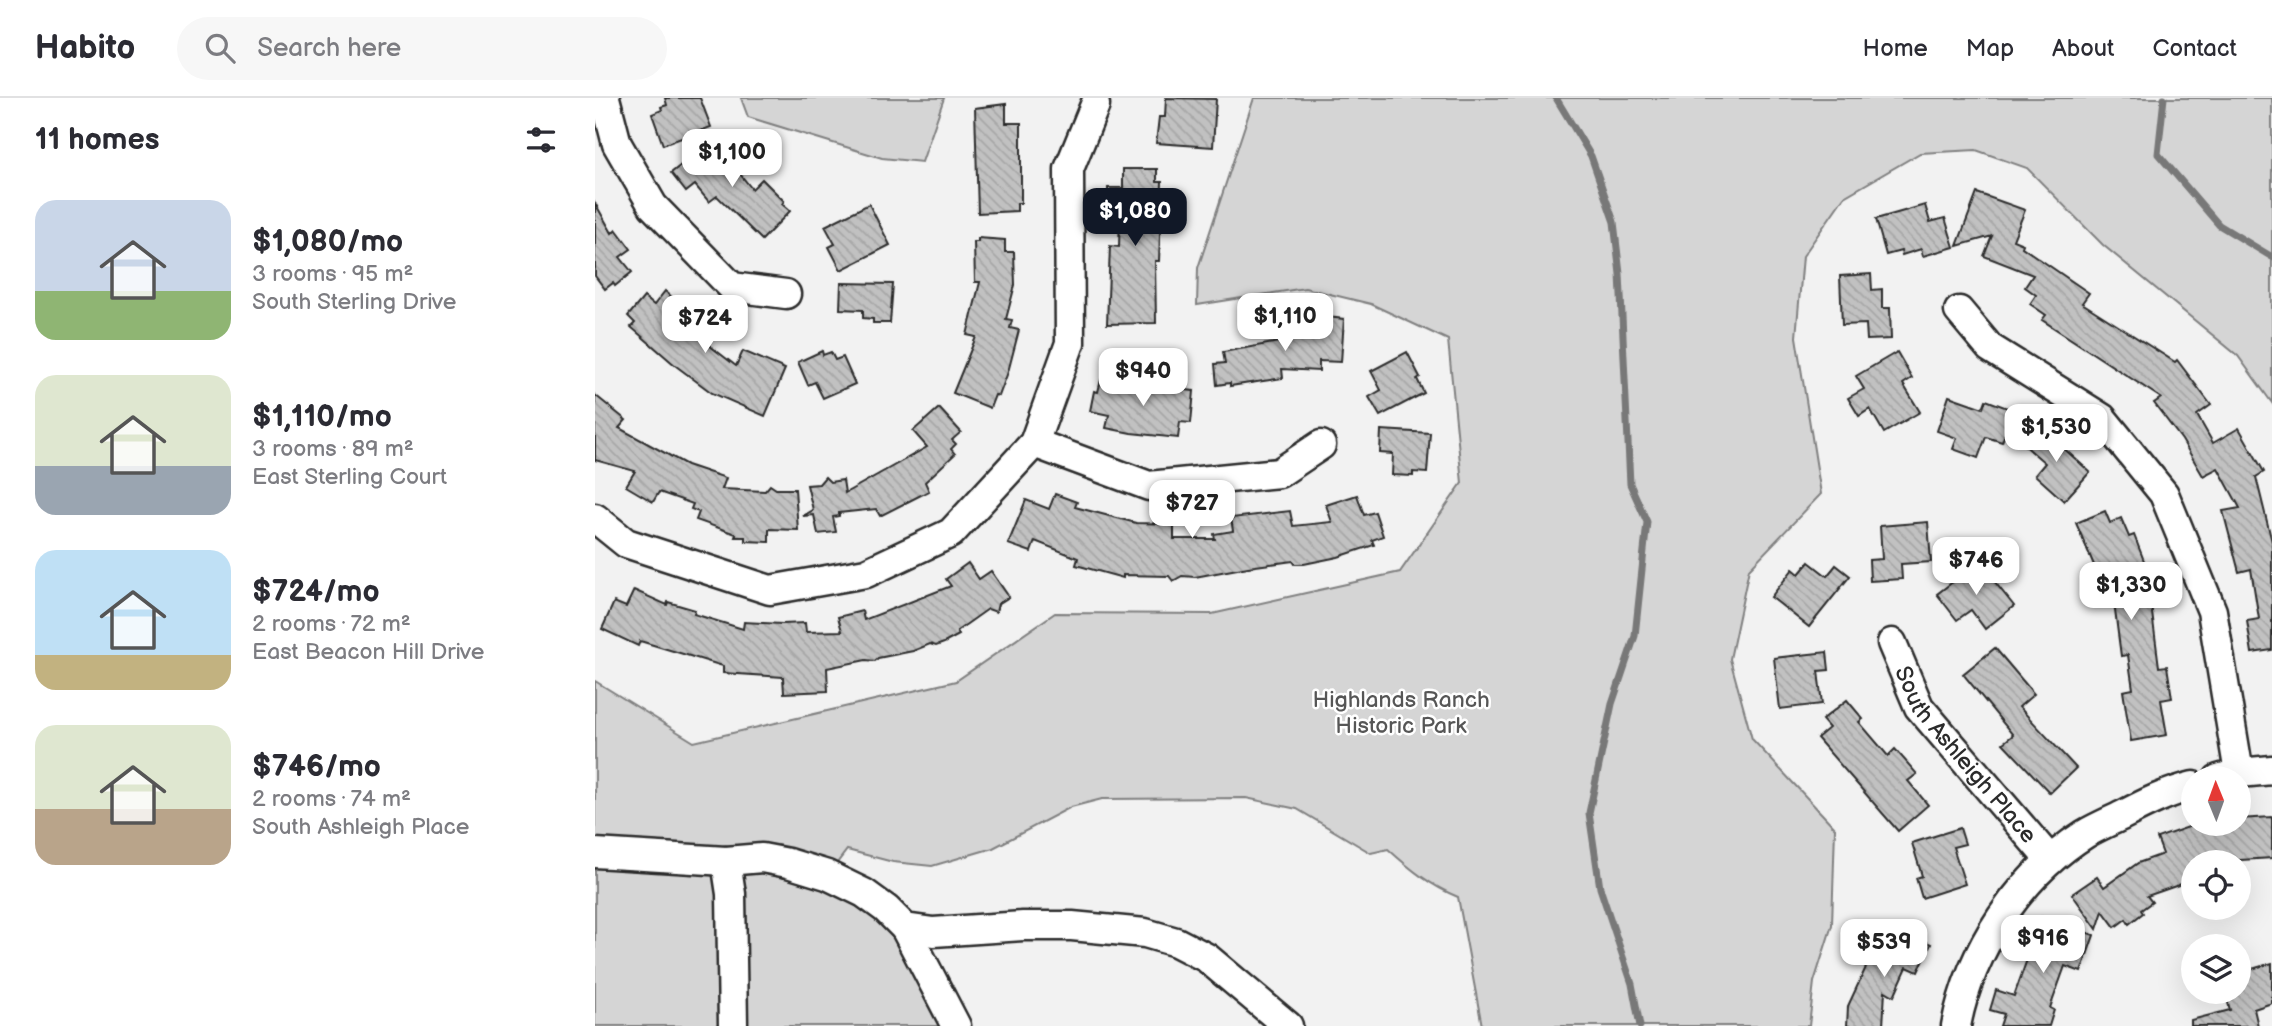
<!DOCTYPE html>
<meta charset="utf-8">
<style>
body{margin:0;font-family:"Balsamiq Sans",sans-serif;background:#f7f7f7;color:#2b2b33;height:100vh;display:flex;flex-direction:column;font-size:26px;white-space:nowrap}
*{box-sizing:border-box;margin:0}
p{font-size:23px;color:#7c7c81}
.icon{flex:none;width:38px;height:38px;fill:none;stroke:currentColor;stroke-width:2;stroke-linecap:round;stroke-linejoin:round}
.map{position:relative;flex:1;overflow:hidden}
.side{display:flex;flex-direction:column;background:#fff;width:595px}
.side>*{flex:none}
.needle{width:46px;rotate:359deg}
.buttons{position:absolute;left:1586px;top:668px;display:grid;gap:14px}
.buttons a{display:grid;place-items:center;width:70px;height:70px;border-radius:50%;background:#fff;box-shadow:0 7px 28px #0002;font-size:35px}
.price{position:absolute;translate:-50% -60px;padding:0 16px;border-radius:14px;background:#fff;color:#222;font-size:23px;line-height:46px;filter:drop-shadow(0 2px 4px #0008)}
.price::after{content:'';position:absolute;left:50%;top:42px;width:21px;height:16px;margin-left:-10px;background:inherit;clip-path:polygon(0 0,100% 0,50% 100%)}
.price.current{background:#111827;color:#fff}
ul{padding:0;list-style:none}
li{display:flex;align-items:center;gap:21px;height:175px;padding:0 35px}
li span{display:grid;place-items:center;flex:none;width:196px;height:140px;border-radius:21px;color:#555}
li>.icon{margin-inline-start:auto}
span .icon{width:84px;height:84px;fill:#fffc;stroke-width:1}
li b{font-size:30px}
h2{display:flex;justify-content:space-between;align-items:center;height:84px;padding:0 35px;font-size:30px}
header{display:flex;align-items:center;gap:42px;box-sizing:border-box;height:98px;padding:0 35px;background:#fff;border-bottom:2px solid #e1e1e2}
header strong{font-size:33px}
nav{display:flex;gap:38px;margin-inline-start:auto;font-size:24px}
.search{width:490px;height:63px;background:#f7f7f7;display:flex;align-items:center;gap:18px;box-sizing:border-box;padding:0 24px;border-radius:38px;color:#7c7c81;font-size:26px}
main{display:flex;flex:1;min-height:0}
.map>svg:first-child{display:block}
.green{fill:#d5d5d5;stroke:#808080;stroke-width:2}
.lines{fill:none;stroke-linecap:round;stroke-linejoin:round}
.stream{stroke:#787878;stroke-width:7}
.building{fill:url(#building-back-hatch);stroke:#2b2b2b;stroke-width:2}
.minor-casing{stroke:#2b2b2b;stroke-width:33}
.minor{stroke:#fff;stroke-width:28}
.labels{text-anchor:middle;stroke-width:5;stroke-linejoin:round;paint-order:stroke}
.park-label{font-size:23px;fill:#565656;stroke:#fff}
.street-label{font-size:23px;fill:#2b2b2b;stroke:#fff}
</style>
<header>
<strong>Habito</strong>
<div class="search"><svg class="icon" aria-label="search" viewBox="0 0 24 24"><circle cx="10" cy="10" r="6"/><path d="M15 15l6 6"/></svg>Search here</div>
<nav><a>Home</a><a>Map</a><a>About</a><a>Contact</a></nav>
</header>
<main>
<section class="side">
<h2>11 homes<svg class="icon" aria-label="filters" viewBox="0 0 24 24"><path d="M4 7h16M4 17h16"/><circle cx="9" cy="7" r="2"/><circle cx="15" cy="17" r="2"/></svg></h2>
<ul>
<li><span style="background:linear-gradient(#c9d6e8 65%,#8fb573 0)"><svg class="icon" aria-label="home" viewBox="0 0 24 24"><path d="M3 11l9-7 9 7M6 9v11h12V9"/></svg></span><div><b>$1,080/mo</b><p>3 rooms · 95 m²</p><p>South Sterling Drive</p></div></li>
<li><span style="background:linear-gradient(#dfe7d0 65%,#9aa5b1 0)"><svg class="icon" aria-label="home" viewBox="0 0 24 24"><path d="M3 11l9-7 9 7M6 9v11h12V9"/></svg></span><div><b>$1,110/mo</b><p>3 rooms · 89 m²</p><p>East Sterling Court</p></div></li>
<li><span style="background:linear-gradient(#bfe0f5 75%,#c2b280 0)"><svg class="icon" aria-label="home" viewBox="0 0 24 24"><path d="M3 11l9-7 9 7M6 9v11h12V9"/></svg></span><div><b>$724/mo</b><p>2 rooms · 72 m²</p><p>East Beacon Hill Drive</p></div></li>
<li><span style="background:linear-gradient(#dfe7d0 60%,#b9a48a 0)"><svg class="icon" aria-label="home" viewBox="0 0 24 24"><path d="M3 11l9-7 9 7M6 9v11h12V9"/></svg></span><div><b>$746/mo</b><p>2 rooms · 74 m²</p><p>South Ashleigh Place</p></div></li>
</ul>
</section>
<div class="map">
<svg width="1677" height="928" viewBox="0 0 1677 928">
<defs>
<pattern id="building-back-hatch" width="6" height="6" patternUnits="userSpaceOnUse" patternTransform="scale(1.75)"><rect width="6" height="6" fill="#c1c1c1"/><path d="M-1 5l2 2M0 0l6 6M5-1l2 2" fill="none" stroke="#a6a6a6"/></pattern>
</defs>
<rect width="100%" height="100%" fill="#f2f2f2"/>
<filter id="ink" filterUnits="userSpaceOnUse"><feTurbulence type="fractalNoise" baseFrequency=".0143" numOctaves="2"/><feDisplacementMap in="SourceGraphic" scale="14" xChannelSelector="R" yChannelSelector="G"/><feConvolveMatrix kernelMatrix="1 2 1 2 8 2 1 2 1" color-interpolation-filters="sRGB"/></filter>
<g filter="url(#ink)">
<g class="green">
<polygon points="146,0 349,0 327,64 287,60 153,19"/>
<path d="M659,0H1677V305L1643,258L1508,147L1432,70L1381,52L1325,55L1249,99L1208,158L1201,239L1226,396L1154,471L1135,561L1157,641L1240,730L1237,827L1219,884L1214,928H887L863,799C836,788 815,771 793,751L776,755L702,711L651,700L507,701L476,709L398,750L337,768L298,764L252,752L233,777L291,811L355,928H0V583L99,644L361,583L460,515L617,516L805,474L867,385L853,242L776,206L710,190L602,207L603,170Z"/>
</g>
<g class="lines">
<g class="stream">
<polyline points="961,0 996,58 1019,124 1025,176 1035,386 1052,424 1040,538 1017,606 994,715 1005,790 1037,886 1045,928"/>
<polyline points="1569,0 1563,56 1624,127 1677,159"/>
</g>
</g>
<g class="building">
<polygon points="70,0 105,0 116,29 68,47 57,16 67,12 66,9 72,7"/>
<polygon points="571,0 621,1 618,49 561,45 564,19 570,19"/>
<polygon points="411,6 411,25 426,25 426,105 422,105 422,113 383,115 380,10"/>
<polygon points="118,42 157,91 167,81 189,103 187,106 195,113 167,142 122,98 114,104 100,87 91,94 76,75"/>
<polygon points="528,71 562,71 562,84 567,84 564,163 560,163 561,225 512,226 515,148 524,149 525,115 513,115 513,90 528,90"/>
<polygon points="1382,95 1430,112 1418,142 1428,146 1427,149 1494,195 1487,205 1580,264 1582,262 1616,307 1602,317 1618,345 1644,330 1669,374 1661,379 1677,444 1677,552 1657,555 1652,523 1664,521 1656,471 1644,474 1628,413 1645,410 1623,370 1608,378 1587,342 1559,305 1566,300 1447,222 1451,217 1435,206 1441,197 1430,189 1438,177 1389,158 1397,138 1362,148"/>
<polygon points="0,105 17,135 21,131 36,151 25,159 37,174 20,188 18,185 10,191 0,178"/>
<polygon points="274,106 295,147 246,172 234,149 240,146 230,128"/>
<polygon points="1330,107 1335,124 1350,120 1359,149 1328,158 1326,151 1307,157 1306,153 1291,157 1281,121"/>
<polygon points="383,140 410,142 410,154 419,154 420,187 411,221 417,222 415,230 424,232 413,274 404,298 400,297 395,310 358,295 381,239 372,237 385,184 380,184 379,144 383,144"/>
<polygon points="1276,176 1277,192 1287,191 1287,210 1295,210 1296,241 1272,242 1271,226 1247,227 1245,178"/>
<polygon points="246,185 298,186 295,225 278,225 278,221 268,220 268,212 245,211"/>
<polygon points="70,193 92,212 91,214 118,234 110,244 141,268 148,253 190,271 170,318 117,295 81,268 36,229 40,225 33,218 49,199 59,207"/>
<polygon points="728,216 732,219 749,221 746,264 724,263 724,273 687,271 688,280 635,288 635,285 622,287 620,266 630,265 628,254 701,241 702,219 724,220"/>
<polygon points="227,253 228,257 236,254 240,262 248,259 260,286 228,300 220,284 213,287 203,264"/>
<polygon points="812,254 825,279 822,281 829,295 785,318 774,299 786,292 776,273"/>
<polygon points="1302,254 1317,280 1308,286 1325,314 1289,335 1275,311 1264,318 1253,300 1269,291 1261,278"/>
<polygon points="518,279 564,289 599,293 596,325 585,324 583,340 536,335 511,330 514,317 495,313 499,293 503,294 506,282 517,285"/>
<polygon points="0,297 31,322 24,330 92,367 131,380 127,391 170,393 175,387 181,391 200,391 203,432 174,431 174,444 150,443 150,439 140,439 141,436 101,422 104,414 96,411 98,406 64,394 58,404 31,388 40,373 0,362"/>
<polygon points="1354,298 1388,310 1391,302 1418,312 1407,344 1391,339 1383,360 1358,351 1362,340 1342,333"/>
<polygon points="344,310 366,334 357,342 361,346 356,351 360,356 330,384 334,393 285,418 281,411 244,415 244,418 238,419 241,434 223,436 219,417 208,418 218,412 212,387 224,386 230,379 235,384 248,382 250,395 332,349 318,333"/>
<polygon points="1444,328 1495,374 1469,403 1440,377 1450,365 1428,346"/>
<polygon points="786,332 835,335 832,375 818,374 818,378 797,377 798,356 785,355"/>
<polygon points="460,396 482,404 480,409 541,425 579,426 579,441 620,441 619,436 638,433 636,420 695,413 698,428 737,424 731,407 762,397 769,417 780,414 788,438 777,442 779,447 743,459 709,466 700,466 698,463 653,469 600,479 587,478 578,483 574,478 528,477 528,480 481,467 483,460 440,443 436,454 413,446 431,402 454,411"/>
<polygon points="1510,413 1515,425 1526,420 1534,439 1539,437 1551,468 1564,569 1572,568 1577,600 1566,602 1572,637 1536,643 1528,593 1538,591 1533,557 1526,558 1514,467 1501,472 1481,425"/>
<polygon points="1333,424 1336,464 1306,466 1307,481 1275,483 1274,462 1287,461 1285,428"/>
<polygon points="1214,464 1232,478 1241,467 1255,478 1214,529 1176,499 1198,471 1204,476"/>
<polygon points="1384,464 1419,508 1390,531 1376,512 1362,522 1342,496"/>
<polygon points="373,465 384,481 396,473 414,499 403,506 401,514 393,511 362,533 364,537 349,545 341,548 335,546 318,553 283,560 280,563 271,562 232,570 233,593 189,595 188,579 128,575 128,568 45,543 43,548 7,531 19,504 31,509 39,492 72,507 73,504 100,512 99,516 148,531 149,524 187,526 210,525 211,534 247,533 243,519 267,513 269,522 356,488 351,481"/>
<polygon points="1400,550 1439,596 1424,609 1481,670 1455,695 1408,645 1418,637 1368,576"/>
<polygon points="1232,554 1234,572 1223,573 1227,606 1185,611 1179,560"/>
<polygon points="1252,602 1268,621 1264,624 1293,658 1300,651 1322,676 1313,683 1333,707 1303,733 1222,640 1234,630 1227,622"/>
<polygon points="1677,719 1677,760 1598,765 1598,782 1552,798 1557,804 1546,812 1548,815 1534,826 1531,821 1520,829 1508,813 1502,831 1477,796 1502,779 1509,789 1543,765 1568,756 1562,740 1602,726 1643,726 1643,721"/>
<polygon points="1365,730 1370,746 1358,749 1370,786 1327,800 1321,780 1327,778 1317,745"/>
<polygon points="1447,819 1499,837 1486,874 1470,868 1455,910 1459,912 1454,928 1405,928 1409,916 1395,912 1401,892 1419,898"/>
<polygon points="1314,836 1336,846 1323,874 1312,869 1299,898 1290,893 1288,928 1252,928 1253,908 1285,839 1308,849"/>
<polygon points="1677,865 1677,905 1659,911 1663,928 1596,928 1596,922 1635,912 1630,894 1643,894 1643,875"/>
</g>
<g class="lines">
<defs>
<g id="minor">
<polyline points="10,0 22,46 58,108 137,189 191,196"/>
<polyline points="1364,213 1395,250 1507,320 1569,396 1617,513 1644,675"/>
<polyline points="439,345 554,388 684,375 726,347"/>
<polyline points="0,420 31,445 175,492 271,475 356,435 439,345 475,245 474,71 500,7"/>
<path id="s1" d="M1297,545L1324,609L1455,762"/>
<polyline points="1623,681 1644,675 1677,672"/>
<polyline points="0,755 131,763 167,760 193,765 232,777 269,795 291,811 310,830 338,834 428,828 477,828 550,835 581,844 612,860 693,928"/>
<polyline points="131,763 136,796 138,928"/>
<polyline points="310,830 361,928"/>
<path d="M1361,928C1375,853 1425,777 1490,736C1502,729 1516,723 1528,717C1551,705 1573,694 1598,688"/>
</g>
</defs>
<use href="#minor" class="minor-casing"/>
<use href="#minor" class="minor"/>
</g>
</g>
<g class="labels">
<g class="park-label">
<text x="806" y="609">Highlands Ranch<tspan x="806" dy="26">Historic Park</tspan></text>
</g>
<g class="street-label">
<text dy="8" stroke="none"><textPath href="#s1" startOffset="135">South Ashleigh Place</textPath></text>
</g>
</g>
</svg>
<div class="buttons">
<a><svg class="needle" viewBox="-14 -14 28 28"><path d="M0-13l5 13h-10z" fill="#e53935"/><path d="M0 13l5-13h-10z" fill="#7c7c81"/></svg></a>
<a><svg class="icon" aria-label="locate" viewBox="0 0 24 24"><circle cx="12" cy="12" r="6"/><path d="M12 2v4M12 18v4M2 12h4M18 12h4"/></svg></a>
<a><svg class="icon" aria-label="layers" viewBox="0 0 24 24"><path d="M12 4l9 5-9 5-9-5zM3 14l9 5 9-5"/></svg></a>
</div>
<b class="price" style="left:137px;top:91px">$1,100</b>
<b class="price current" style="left:540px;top:150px">$1,080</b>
<b class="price" style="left:690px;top:255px">$1,110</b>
<b class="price" style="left:110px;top:257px">$724</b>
<b class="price" style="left:548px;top:310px">$940</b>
<b class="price" style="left:1461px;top:366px">$1,530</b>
<b class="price" style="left:597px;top:442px">$727</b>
<b class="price" style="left:1381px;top:499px">$746</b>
<b class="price" style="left:1536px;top:524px">$1,330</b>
<b class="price" style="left:1448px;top:877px">$916</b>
<b class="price" style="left:1289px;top:881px">$539</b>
</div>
</main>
